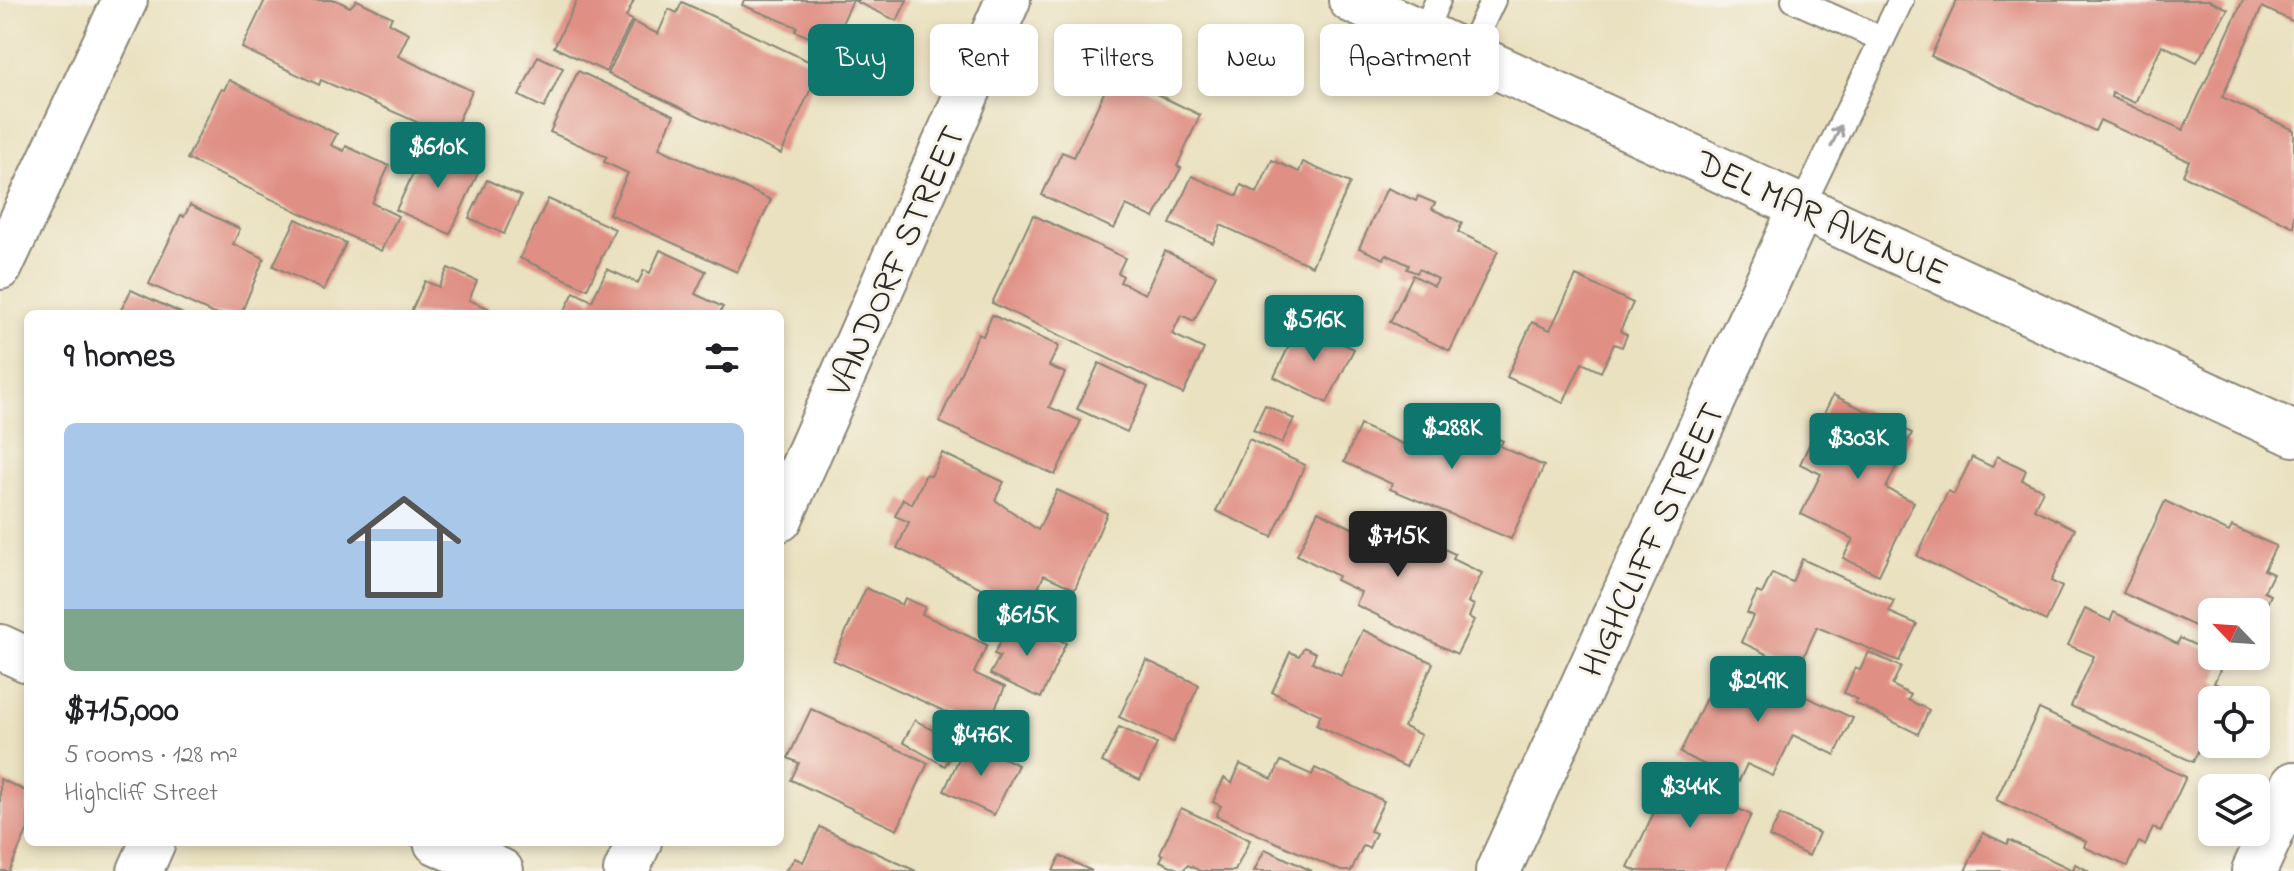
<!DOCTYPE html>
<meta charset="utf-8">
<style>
body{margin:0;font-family:"Indie Flower",sans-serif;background:#f2f2f2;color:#202124;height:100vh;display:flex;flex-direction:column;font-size:30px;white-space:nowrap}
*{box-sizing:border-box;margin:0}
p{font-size:26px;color:#757577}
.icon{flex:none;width:44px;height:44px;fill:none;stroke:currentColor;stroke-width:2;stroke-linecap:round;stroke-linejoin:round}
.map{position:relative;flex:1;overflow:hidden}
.details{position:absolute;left:24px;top:310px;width:760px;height:536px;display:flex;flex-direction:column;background:#fff;border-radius:12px;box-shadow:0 4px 12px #0003}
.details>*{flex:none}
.guide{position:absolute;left:808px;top:24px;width:760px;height:72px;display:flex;gap:16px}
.needle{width:52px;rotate:295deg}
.buttons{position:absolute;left:2198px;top:598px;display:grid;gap:16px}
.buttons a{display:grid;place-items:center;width:72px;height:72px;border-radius:12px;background:#fff;box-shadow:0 4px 12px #0003;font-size:40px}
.price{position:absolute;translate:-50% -68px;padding:0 18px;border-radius:8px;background:#0f766e;color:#fff;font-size:26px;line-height:52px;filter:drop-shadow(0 2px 4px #0008)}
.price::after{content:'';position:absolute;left:50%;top:48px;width:24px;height:18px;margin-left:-12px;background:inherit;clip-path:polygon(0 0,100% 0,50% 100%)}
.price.on{background:#222;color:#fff}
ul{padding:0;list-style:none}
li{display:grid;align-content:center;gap:16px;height:424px;padding:0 40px}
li+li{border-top:2px solid #e0e0e0}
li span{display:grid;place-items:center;height:248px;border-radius:12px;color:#555}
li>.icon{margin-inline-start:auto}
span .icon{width:144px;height:144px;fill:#fffc;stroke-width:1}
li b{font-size:34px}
h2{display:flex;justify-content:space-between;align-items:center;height:96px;padding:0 40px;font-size:34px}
.tag{padding:0 28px;border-radius:12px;background:#fff;box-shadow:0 4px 12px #0003;font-size:28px;line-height:72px}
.tag.on{background:#0f766e;color:#fff}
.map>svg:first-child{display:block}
.building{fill:#e08f84}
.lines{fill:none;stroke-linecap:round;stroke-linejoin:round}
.service-casing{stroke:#8a8676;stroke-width:28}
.minor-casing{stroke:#8a8676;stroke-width:48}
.tertiary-casing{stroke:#8a8676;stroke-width:48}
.secondary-casing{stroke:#8a8676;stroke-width:48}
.service{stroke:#fff;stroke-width:24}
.minor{stroke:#fff;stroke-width:44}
.tertiary{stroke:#fff;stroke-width:44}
.secondary{stroke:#fff;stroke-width:44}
.oneway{stroke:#a0a0a0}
.labels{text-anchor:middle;stroke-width:6;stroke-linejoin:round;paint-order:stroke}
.street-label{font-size:36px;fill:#2b2b2b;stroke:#f7f3e8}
</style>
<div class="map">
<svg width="2294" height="871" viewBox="0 0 2294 871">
<rect width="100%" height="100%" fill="#f7f3e8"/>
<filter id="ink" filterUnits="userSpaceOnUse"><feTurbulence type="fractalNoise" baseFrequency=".0125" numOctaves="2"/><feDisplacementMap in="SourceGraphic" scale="16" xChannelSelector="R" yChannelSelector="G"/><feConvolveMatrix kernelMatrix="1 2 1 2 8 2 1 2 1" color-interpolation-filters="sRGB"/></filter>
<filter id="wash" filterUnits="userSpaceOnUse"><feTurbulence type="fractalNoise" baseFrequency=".006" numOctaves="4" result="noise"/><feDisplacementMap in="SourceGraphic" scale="32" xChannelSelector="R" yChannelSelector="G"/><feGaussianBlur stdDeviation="1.8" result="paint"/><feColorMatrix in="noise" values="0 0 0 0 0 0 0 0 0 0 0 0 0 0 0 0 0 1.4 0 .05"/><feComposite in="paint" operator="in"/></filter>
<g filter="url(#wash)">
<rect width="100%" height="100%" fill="#eae1c0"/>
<g id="blocks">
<g class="building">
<polygon points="265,0 336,0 350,7 357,0 392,17 389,23 409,33 398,56 472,91 451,137 321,80 319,85 242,48"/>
<polygon points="577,0 634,0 626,17 632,20 606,72 554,47"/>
<polygon points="744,0 907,0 897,21 853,0 831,47 795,31 797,27 742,5"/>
<polygon points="1957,0 2209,0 2228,9 2197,62 2162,45 2135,103 2112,93 2111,97 2183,130 2243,0 2294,0 2294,22 2262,7 2222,97 2294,130 2294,227 2183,175 2189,161 2100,120 2095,131 1931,56"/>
<polygon points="682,2 821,67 781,154 608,74 633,22 658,34 669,9 677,13"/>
<polygon points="538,56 563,68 544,108 519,96"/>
<polygon points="578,71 674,115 659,148 771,200 737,272 609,214 628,173 604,162 607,157 550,132"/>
<polygon points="1113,73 1200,115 1177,166 1181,168 1154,218 1126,205 1114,229 1042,195 1062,152 1074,157"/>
<polygon points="229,80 337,134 331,145 344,151 346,146 389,166 372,203 398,216 381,251 187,159 221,89 224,90"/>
<polygon points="426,146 479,171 450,234 396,210"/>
<polygon points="1272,160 1299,172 1303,162 1350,183 1312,266 1221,225 1213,243 1170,224 1192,176 1237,196 1241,185 1257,193"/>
<polygon points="487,180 521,196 504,234 469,218"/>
<polygon points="1387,188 1416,201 1418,196 1435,203 1432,209 1462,223 1458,232 1498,251 1450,351 1390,322 1413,275 1434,286 1438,279 1419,269 1417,273 1407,269 1409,265 1386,254 1384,259 1359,248"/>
<polygon points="548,199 615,229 587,289 520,258"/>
<polygon points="190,205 240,229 233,244 264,258 241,314 214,314 149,284 181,215 184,217"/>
<polygon points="1033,215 1125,258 1118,273 1123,276 1120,282 1145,294 1165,251 1216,275 1194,321 1181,315 1172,334 1204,349 1183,394 992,303"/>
<polygon points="296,219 346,243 324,290 273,266"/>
<polygon points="660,250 706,271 695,294 723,307 719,314 563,314 574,292 592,301 607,269 638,283 644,270 650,273"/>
<polygon points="448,268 477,281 469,300 488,308 485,314 410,314 425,281 439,287"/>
<polygon points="1576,276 1633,303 1620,331 1627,335 1622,347 1614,344 1601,372 1582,363 1563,403 1507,377 1532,322 1550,330"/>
<polygon points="131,290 183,314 119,314"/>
<polygon points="992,315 1059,346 1049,366 1065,373 1049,407 1081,421 1055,475 939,422 978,334 983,336"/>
<polygon points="1300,323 1354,349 1327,403 1274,377"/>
<polygon points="1099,363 1148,387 1127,432 1077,409"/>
<polygon points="1833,395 1912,433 1886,488 1914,502 1879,575 1843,558 1853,539 1801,514 1821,474 1800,464"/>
<polygon points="1265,405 1294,419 1282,443 1253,430"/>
<polygon points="1422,409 1448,421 1450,417 1503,441 1500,446 1544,466 1511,539 1390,489 1392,484 1344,462 1360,425 1405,445"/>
<polygon points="1249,439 1305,465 1272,537 1216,511"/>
<polygon points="942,453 1004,482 995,500 1038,530 1057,490 1107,513 1075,589 1044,575 1028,610 897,548 909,522 895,516 903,499 912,504 926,474 931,476"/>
<polygon points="1997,456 2026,470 2022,480 2043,490 2034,509 2075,529 2051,581 2062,587 2046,621 1917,556 1948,491 1954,494 1972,457 1992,467"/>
<polygon points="2165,501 2229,532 2232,526 2276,546 2264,570 2273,574 2264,592 2271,595 2256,627 2256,612 2212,612 2212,634 2123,593"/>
<polygon points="1318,511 1360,532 1362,527 1386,538 1391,529 1436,550 1438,546 1455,554 1453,559 1482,573 1468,602 1474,605 1469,617 1474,620 1457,654 1356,605 1361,592 1336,580 1338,576 1297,555"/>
<polygon points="1802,559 1894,601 1889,612 1917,624 1899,661 1817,627 1798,669 1741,642 1753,616 1747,613 1757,592 1762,594 1772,573 1792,582"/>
<polygon points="866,588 902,605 905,598 925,607 922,614 987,645 974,673 1005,687 985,730 833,660"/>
<polygon points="2085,609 2110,621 2114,612 2177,644 2180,638 2225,659 2214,683 2221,686 2212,700 2212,721 2193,762 2071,706 2094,656 2068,645"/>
<polygon points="1012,618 1066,643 1041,698 990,674 1000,656 994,654"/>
<polygon points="1363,630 1433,663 1404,727 1421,735 1406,767 1316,725 1321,715 1272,692 1290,652 1299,656 1304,647 1316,653 1312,662 1341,676"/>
<polygon points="1869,652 1901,667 1892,685 1911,695 1908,700 1929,710 1918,734 1855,703 1857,699 1844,693 1855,668 1860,670"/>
<polygon points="1146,660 1199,685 1173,742 1119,717"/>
<polygon points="1724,660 1853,718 1835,755 1793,735 1773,776 1747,764 1739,781 1680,753"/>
<polygon points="811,709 928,763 897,830 791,780 799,763 788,758"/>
<polygon points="2039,709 2186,777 2161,831 2153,828 2145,845 2139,842 2127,866 2084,847 2086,841 1996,800"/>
<polygon points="915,720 957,744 945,766 903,742"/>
<polygon points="1119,727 1157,744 1140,780 1102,762"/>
<polygon points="967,741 1018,765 994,815 944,791"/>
<polygon points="1281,761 1312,775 1315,768 1384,801 1370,831 1376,833 1369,848 1363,846 1351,871 1341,871 1216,816 1221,806 1213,802 1224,778 1232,783 1240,764 1272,779"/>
<polygon points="1673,772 1732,799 1730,805 1751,815 1725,871 1636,871 1628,867"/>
<polygon points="0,779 28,792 28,829 9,871 0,871"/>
<polygon points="1181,808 1250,840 1235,871 1200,871 1188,865 1182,871 1160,861 1163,855 1160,853"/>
<polygon points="1780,815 1819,833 1809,856 1769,837"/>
<polygon points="820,827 916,871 785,871 795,858 803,862"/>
<polygon points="1983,833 2007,844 2009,840 2073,870 2075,864 2089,871 1965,871"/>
<polygon points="1265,849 1312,871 1254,871"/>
<polygon points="1060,856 1092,871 1053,871"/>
</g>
</g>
</g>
<g filter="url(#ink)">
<use href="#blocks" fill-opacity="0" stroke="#8a8676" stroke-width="2"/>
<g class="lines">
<defs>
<g id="service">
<polyline points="1794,0 1882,39"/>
<polyline points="1424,32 1438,0"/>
<polyline points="1468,53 1493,0"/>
<polyline points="1802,206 1901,0"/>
</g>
<g id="minor">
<polyline points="0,267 125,0"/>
<polyline points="780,519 1008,0"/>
<polyline points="0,647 28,660"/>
<polyline points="436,842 501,871"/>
<polyline points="140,871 153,842"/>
<polyline points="626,871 639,842"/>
<polyline points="2254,871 2294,784"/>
</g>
<polyline id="tertiary" points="1498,871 1802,206"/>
<polyline id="secondary" points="1351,0 2294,434"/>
</defs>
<use href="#service" class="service-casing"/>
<use href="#minor" class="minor-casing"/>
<use href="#tertiary" class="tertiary-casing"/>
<use href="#secondary" class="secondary-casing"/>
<use href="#service" class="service"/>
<use href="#minor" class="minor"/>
<use href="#tertiary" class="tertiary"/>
<use href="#secondary" class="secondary"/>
</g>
<defs><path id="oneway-shaft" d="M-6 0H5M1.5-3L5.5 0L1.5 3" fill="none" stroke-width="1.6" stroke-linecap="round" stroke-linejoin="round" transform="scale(2)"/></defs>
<use class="oneway" href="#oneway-shaft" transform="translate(1836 136) rotate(-65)"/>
</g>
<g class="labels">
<g class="street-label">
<text transform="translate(1823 216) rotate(25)" y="13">DEL MAR AVENUE</text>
<text transform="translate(894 260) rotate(-66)" y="13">VANDORF STREET</text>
<text transform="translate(1650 539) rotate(-65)" y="13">HIGHCLIFF STREET</text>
</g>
</g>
</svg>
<div class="buttons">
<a><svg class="needle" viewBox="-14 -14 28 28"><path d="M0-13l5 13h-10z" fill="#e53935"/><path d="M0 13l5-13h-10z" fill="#757577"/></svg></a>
<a><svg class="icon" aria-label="locate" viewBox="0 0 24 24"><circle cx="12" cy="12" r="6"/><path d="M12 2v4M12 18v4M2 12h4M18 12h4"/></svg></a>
<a><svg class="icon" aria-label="layers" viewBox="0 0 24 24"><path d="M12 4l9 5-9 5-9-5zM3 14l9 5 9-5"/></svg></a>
</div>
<b class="price" style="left:438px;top:190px">$610K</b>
<b class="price" style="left:1314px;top:363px">$516K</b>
<b class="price" style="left:1452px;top:471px">$288K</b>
<b class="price" style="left:1858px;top:481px">$303K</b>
<b class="price on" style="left:1398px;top:579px">$715K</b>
<b class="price" style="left:1027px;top:658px">$615K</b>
<b class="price" style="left:1758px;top:724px">$249K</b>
<b class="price" style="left:981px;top:778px">$476K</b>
<b class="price" style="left:1690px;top:830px">$344K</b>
<div class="guide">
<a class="tag on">Buy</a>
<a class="tag">Rent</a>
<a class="tag">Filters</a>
<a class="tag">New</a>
<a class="tag">Apartment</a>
</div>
<section class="details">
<h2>9 homes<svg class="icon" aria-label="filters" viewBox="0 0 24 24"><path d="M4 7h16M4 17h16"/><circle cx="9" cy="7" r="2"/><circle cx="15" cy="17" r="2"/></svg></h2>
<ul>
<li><span style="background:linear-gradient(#a9c7e8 75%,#7fa58c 0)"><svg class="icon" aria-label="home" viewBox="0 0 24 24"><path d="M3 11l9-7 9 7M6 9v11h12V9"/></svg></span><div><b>$715,000</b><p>5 rooms · 128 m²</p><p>Highcliff Street</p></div></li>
</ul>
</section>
</div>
